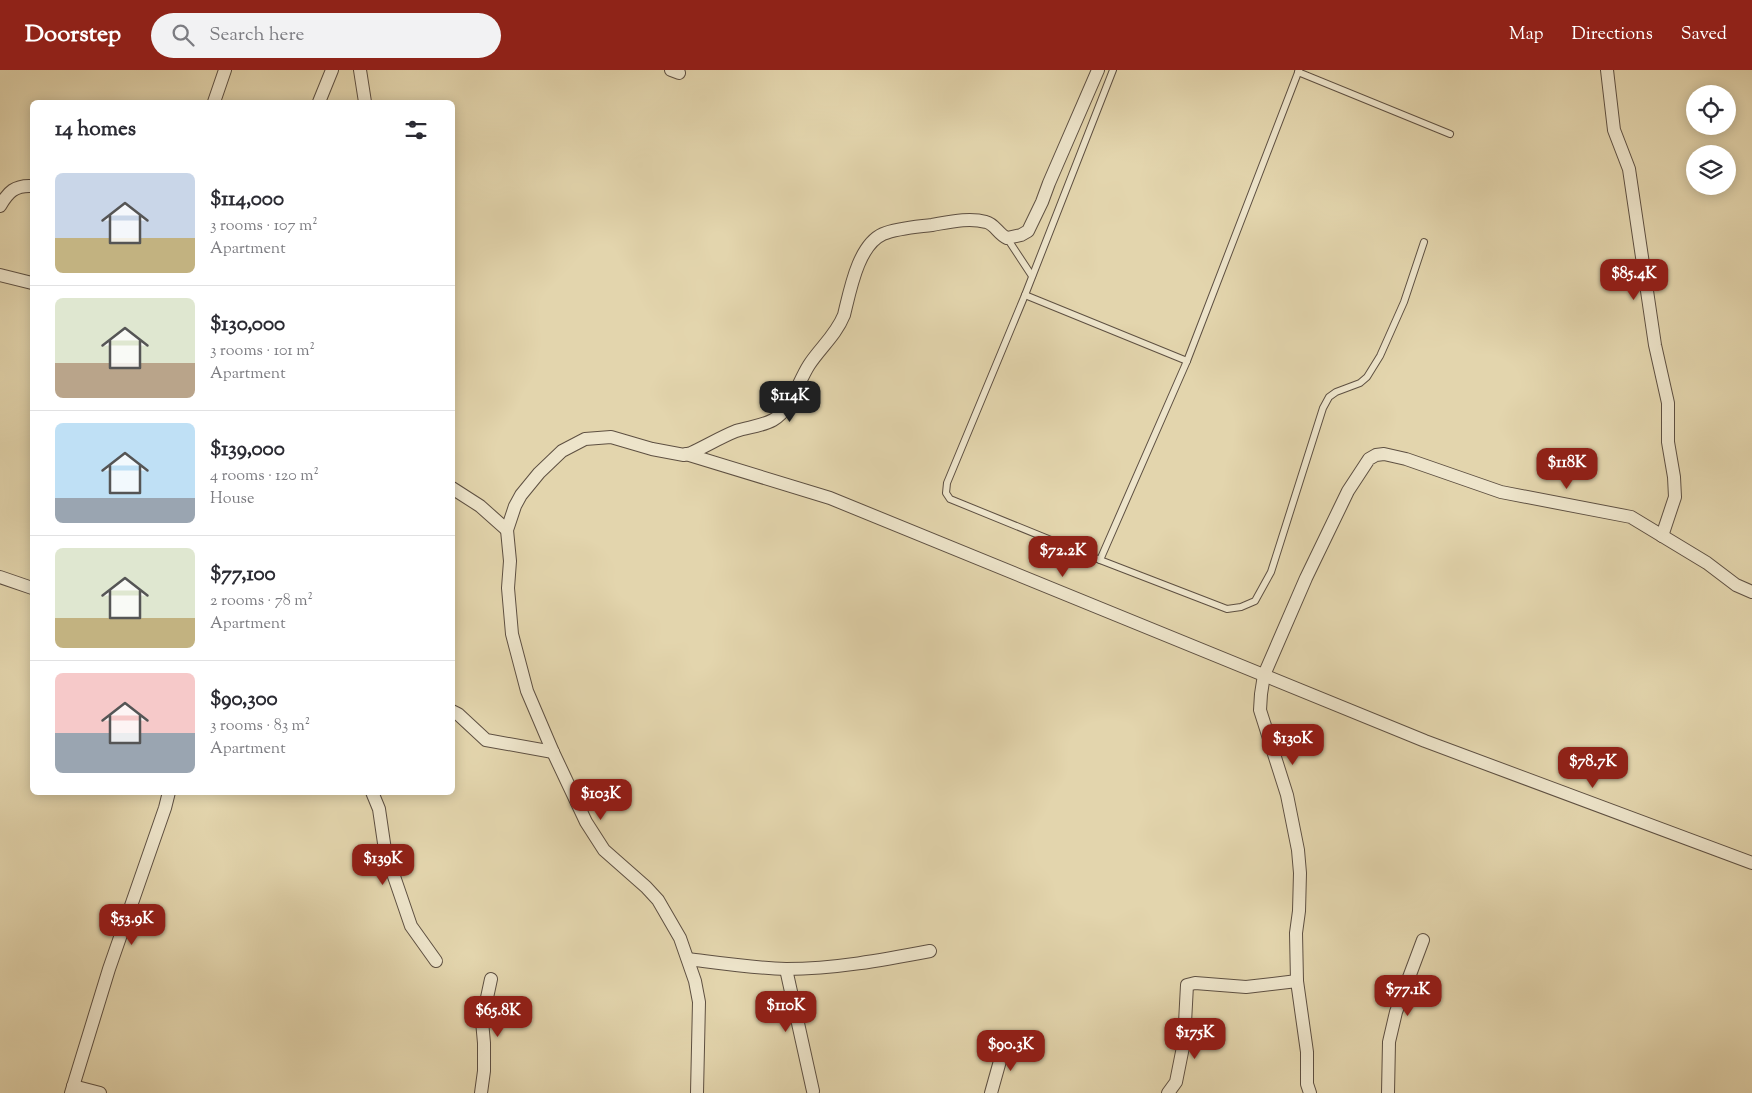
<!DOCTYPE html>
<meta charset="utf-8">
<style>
body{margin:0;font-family:"Sorts Mill Goudy",serif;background:#f2f2f3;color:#2b2b33;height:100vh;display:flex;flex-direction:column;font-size:19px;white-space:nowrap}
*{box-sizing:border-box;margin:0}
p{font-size:16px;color:#7c7c81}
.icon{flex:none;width:28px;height:28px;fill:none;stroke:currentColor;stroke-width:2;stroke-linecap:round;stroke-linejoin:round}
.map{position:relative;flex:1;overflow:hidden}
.panel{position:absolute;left:30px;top:30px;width:425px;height:695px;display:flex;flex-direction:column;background:#fff;border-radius:8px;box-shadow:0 2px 12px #0003}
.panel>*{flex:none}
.fabs{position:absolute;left:1686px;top:15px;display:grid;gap:10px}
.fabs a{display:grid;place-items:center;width:50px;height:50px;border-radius:50%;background:#fff;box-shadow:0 2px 12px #0003;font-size:25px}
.price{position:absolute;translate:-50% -42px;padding:0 11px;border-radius:10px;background:#8f2418;color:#fff;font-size:16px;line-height:32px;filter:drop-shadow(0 1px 2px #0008)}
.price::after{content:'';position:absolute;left:50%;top:30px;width:15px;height:11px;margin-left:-8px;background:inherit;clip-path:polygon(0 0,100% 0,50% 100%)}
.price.on{background:#222;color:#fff}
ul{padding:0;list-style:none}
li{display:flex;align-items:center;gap:15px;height:125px;padding:0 25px}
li+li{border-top:1px solid #e1e1e2}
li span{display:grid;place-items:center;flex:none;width:140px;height:100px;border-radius:8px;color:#555}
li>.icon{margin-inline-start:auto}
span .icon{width:60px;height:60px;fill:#fffc;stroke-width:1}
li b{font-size:21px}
h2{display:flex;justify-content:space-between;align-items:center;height:60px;padding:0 25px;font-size:21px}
header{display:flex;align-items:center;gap:30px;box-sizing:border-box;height:70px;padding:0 25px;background:#8f2418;color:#fff}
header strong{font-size:24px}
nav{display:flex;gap:28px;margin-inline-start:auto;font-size:18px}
.search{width:350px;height:45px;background:#f2f2f3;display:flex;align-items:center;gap:12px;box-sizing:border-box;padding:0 18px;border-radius:28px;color:#7c7c81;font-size:19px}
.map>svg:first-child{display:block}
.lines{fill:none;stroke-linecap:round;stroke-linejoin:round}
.service-casing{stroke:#5e5042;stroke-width:8}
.minor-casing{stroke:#5e5042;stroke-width:14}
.service{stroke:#ede4ca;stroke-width:6}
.minor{stroke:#ede4ca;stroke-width:12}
</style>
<header>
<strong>Doorstep</strong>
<div class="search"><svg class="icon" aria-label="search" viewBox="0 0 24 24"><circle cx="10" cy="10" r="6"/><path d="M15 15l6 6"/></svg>Search here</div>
<nav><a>Map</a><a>Directions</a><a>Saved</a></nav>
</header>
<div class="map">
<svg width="1752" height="1023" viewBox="0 0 1752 1023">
<rect width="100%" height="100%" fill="#e3d5ad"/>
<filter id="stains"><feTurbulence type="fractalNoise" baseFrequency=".004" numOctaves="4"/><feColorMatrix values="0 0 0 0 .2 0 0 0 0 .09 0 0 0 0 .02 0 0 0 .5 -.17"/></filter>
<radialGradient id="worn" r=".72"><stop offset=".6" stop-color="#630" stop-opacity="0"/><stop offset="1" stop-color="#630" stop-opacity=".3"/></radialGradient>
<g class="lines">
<defs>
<g id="service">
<polyline points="1113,0 1025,225 947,413 946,423 950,429 1100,490 1227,539 1241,537 1255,531 1271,502 1323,338 1329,327 1336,322 1360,313 1367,307 1380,286 1404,232 1424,172"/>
<polyline points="1298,2 1450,64"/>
<polyline points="1007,168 1032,206"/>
<polyline points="1025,225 1187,291"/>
<polyline points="1100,490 1187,291 1299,0"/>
</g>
<g id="minor">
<polyline points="360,0 365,32"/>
<polyline points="671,0 679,3"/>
<polyline points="1607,0 1614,60 1629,99 1655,275 1668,333 1668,372 1674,407 1675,427 1662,466"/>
<polyline points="214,32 225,0"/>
<polyline points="319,32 332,0"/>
<path d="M0,136C8,122 15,115 32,116"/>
<polyline points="0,205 32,213"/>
<polyline points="686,384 830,428 1425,671 1752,793"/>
<polyline points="452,418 480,436 507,460"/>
<polyline points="0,507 32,518"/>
<polyline points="452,641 458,644 486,670 553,682"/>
<polyline points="372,722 379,739 385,780 411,856 436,891"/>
<path d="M688,889C720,893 753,898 786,899C834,899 883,890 930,881"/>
<polyline points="786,899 813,1021"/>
<polyline points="73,1016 100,1023"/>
<polyline points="71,1023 109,899 165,738 169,722"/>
<polyline points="481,1023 484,1001 484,973 482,951 491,909"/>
<path d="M697,1023L699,932L695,911L680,868L658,830L646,817L604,780L586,752L553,682L527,621L512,564L508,518L510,491L507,460L515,436L521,425L539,403L562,381L585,369L611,367L652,379L684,385L691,383C706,376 721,367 736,361C749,357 762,356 773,350C791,340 798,312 809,295C820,278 836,265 844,245C850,221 858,175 883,164C898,158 916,157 932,155C949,152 969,147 986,152C995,154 998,164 1007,168L1021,165L1028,161L1042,132L1049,113L1098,0"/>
<polyline points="991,1023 1005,973"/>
<polyline points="1168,1023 1176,1012 1184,972 1187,915 1195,913 1246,917 1297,911"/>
<polyline points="1310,1023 1307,1014 1307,982 1297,911 1296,863 1299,841 1300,803 1298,780 1287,725 1260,640 1261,624 1264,605 1306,508 1348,421 1369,389 1376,385 1384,384 1406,389 1501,422 1631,447 1707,493 1736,515 1752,522"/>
<polyline points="1388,1023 1389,972 1396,942 1423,870"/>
</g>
</defs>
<use href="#service" class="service-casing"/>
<use href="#minor" class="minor-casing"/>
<use href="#service" class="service"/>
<use href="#minor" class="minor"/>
</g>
<rect width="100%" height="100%" filter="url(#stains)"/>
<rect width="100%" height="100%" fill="url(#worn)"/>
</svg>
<div class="fabs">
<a><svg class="icon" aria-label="locate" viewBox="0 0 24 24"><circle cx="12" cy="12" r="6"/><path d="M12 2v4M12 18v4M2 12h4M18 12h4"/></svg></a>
<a><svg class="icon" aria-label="layers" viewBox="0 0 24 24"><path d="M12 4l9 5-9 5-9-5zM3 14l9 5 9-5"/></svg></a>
</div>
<b class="price" style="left:1634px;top:231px">$85.4K</b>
<b class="price on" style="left:790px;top:353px">$114K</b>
<b class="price" style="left:1567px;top:420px">$118K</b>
<b class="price" style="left:1063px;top:508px">$72.2K</b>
<b class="price" style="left:1293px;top:696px">$130K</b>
<b class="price" style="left:1593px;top:719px">$78.7K</b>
<b class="price" style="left:601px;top:751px">$103K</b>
<b class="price" style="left:383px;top:816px">$139K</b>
<b class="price" style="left:132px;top:876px">$53.9K</b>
<b class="price" style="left:1408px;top:947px">$77.1K</b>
<b class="price" style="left:786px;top:963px">$110K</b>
<b class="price" style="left:498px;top:968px">$65.8K</b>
<b class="price" style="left:1195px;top:990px">$175K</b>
<b class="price" style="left:1011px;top:1002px">$90.3K</b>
<section class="panel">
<h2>14 homes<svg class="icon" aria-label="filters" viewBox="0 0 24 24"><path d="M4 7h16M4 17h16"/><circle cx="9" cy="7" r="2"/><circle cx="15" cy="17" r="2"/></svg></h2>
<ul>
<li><span style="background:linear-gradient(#c9d6e8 65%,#c2b280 0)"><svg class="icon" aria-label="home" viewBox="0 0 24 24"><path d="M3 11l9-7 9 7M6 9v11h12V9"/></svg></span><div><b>$114,000</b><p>3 rooms · 107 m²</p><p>Apartment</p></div></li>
<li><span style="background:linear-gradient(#dfe7d0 65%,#b9a48a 0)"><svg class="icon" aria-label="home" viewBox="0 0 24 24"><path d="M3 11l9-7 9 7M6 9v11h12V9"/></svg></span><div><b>$130,000</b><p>3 rooms · 101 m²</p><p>Apartment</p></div></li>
<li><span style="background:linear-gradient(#bfe0f5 75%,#9aa5b1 0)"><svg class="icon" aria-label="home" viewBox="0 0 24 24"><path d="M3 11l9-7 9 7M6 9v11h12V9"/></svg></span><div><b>$139,000</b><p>4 rooms · 120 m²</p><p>House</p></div></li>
<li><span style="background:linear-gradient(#dfe7d0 70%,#c2b280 0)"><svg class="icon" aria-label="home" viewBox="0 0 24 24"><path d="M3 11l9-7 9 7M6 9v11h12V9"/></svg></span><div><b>$77,100</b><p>2 rooms · 78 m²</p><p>Apartment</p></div></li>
<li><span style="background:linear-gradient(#f6c9c9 60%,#9aa5b1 0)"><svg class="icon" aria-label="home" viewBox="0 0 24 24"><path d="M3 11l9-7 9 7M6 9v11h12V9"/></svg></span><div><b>$90,300</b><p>3 rooms · 83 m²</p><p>Apartment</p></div></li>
</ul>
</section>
</div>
